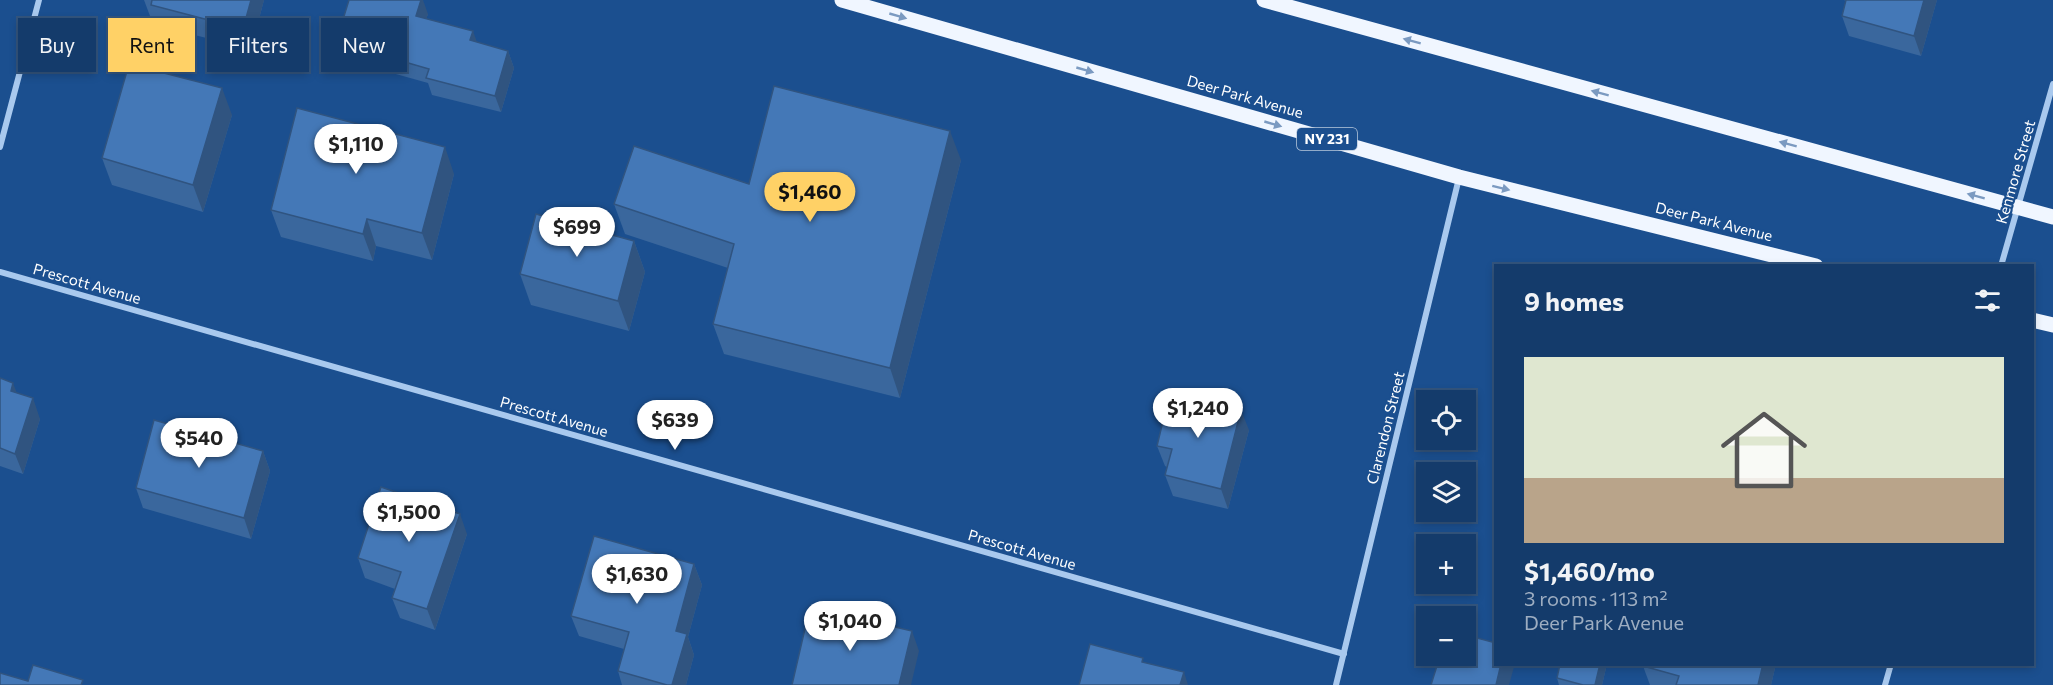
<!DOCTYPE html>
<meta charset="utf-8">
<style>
body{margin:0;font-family:Commissioner,sans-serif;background:#214673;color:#f1f3f6;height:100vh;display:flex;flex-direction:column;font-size:22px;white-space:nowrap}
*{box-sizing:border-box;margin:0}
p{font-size:20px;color:#9dadc1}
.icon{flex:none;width:33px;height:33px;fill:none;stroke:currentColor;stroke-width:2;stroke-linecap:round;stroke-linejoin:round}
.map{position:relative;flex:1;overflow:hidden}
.details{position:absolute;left:1494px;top:264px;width:540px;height:402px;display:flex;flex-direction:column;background:#143b6b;border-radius:0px;box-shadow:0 3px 9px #0003,0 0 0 2px #33557e}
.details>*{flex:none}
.banner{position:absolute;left:18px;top:18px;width:570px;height:54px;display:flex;gap:12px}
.controls{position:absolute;left:1416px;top:390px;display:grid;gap:12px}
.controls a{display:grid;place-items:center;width:60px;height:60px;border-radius:0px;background:#143b6b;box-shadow:0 3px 9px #0003,0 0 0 2px #33557e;font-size:30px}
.price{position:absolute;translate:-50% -51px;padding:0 14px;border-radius:21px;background:#fff;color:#222;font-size:20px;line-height:39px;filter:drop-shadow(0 2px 3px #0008)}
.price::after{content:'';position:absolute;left:50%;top:36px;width:18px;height:14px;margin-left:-9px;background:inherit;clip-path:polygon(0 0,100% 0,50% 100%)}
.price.on{background:#ffd166;color:#111}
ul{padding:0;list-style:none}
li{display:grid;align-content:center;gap:12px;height:318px;padding:0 30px}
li+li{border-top:2px solid #33557e}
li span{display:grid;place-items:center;height:186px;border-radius:0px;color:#555}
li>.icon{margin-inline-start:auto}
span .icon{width:108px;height:108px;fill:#fffc;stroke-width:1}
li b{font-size:26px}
h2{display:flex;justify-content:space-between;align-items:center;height:72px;padding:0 30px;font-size:26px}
.chip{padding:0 21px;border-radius:0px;background:#143b6b;box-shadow:0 3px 9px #0003,0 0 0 2px #33557e;font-size:21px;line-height:54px}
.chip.on{background:#ffd166;color:#111}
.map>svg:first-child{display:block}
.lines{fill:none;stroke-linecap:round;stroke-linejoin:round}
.minor{stroke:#a9c9ee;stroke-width:6}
.primary{stroke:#f0f6ff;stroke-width:15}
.wall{fill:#3a679d}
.shaded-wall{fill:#305480}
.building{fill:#4478b7;stroke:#305480;stroke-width:1.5}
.oneway{fill:#7b9ac1}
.labels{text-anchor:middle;stroke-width:4.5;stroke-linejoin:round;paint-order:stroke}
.shield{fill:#1b4f8f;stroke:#bbcadd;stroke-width:1.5}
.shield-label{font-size:14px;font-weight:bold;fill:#fff}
.street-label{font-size:15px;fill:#fff;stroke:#1b4f8f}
</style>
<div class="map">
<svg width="2053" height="685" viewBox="0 0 2053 685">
<rect width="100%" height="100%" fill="#1b4f8f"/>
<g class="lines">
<g class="minor">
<polyline points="0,147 39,0"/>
<polyline points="2001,266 2053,84"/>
<polyline points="0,272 1344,654"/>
<polyline points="1336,685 1459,178"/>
<polyline points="1885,685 1891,664"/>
</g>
<g class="primary">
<polyline points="842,0 1459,177 1816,266"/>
<polyline points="1264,0 2053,217"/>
<polyline points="2032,320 2053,325"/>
</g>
</g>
<g class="wall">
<polygon points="144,0 264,0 251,49 158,26 155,17 150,16"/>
<polygon points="1844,0 1937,0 1921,56 1849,36 1842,16 1846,1"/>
<polygon points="428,14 426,19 477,42 508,51 514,68 501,112 432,95 428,83 342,59 336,42"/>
<polygon points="232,115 203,212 112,185 102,158"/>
<polygon points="961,160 900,398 724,354 713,324 728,268 625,234 614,204 749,184"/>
<polygon points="454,174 432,260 376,246 373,261 281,237 271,210"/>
<polygon points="634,241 645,272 629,331 531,305 520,274"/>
<polygon points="0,378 17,393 40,419 23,474 0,466 0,468"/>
<polygon points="1249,430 1228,509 1173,496 1165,475 1167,467 1165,466 1157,446"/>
<polygon points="263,451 270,471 251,539 143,508 136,488"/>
<polygon points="467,534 435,630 400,618 392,598 395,589 365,578 358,558"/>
<polygon points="694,564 702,585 688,637 694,655 686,685 622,685 618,671 624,649 579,636 571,616"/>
<polygon points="1560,664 1607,664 1602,685 1559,685 1557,678"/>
<polygon points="1776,664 1771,685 1650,685 1643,666"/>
</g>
<g class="shaded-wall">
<polygon points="251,0 264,0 251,49 243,29"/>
<polygon points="421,0 423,0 428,14 422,33 416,16"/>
<polygon points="1924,0 1937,0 1921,56 1914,36"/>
<polygon points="473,31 479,48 470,40"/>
<polygon points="508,51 514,68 501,112 495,96"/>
<polygon points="222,88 232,115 203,212 193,185"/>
<polygon points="950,131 961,160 900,398 890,368"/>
<polygon points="445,147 454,174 432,260 422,233"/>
<polygon points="367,219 376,246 373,261 363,234"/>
<polygon points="634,241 645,272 629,331 618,301"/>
<polygon points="13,383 21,404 11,391"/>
<polygon points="33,398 40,419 23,474 15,454"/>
<polygon points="1241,410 1249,430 1228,509 1221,489"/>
<polygon points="263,451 270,471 251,539 244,518"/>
<polygon points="460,514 467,534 435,630 427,609"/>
<polygon points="694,564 702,585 688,637 694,655 686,685 672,685 676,631"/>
<polygon points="912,631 919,651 911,685 899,685"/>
<polygon points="1501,664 1513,664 1514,667 1509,685 1496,685"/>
<polygon points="1600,664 1607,664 1602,685 1595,685"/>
<polygon points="1763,664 1776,664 1771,685 1758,685"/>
<polygon points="1184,672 1188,685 1180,685"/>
</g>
<g class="building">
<polygon points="152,0 251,0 243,29 151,5"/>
<polygon points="349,0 421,0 416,16 473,31 470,40 508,51 495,96 426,78 429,69 336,42"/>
<polygon points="1846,0 1924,0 1914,36 1842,16"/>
<polygon points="129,64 222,88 193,185 102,158"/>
<polygon points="774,86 950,131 890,368 713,324 734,244 614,204 634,146 749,184"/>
<polygon points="297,108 445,147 422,233 367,219 363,234 271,210"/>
<polygon points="536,214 634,241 618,301 520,274"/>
<polygon points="0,378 13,383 11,391 33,398 15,454 0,448"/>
<polygon points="1170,392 1241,410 1221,489 1165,475 1172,449 1157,446"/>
<polygon points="154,420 263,451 244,518 136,488"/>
<polygon points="381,487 460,514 427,609 392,598 401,572 358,558"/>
<polygon points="594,536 694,564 676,631 687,634 672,685 667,685 618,671 629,632 571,616"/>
<polygon points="810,607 912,631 899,685 792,685"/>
<polygon points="1466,635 1496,643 1496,664 1501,664 1496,685 1431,685 1440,656 1466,656"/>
<polygon points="1090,644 1143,658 1142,662 1184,672 1180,685 1079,685"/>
<polygon points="1560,664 1600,664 1595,685 1583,685 1557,678"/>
<polygon points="1644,664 1763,664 1758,685 1676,685 1679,676 1643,666"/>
<polygon points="33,665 83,680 81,685 0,685 0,673 28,681"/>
</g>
<defs><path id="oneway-solid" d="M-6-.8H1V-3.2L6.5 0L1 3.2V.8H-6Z" transform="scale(1.5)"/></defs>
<g class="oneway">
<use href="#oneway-solid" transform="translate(898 16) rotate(16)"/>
<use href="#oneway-solid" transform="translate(1412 41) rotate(-165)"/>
<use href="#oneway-solid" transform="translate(1085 70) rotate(16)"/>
<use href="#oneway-solid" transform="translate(1600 93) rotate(-165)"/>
<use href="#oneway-solid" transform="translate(1273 124) rotate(16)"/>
<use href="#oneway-solid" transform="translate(1788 144) rotate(-165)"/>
<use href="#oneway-solid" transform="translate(1501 188) rotate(14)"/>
<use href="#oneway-solid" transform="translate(1976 196) rotate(-165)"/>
</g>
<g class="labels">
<rect class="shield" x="1297" y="128" width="60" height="22" rx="4.5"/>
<g class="shield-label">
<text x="1327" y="144">NY 231</text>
</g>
<g class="street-label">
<text transform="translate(1245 97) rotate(16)" y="5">Deer Park Avenue</text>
<text transform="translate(2016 172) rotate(-74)" y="5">Kenmore Street</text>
<text transform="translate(1714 222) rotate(14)" y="5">Deer Park Avenue</text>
<text transform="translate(87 284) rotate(16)" y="5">Prescott Avenue</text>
<text transform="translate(554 417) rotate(16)" y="5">Prescott Avenue</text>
<text transform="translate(1386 428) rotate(-76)" y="5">Clarendon Street</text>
<text transform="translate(1022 550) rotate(16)" y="5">Prescott Avenue</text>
</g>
</g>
</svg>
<div class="controls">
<a><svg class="icon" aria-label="locate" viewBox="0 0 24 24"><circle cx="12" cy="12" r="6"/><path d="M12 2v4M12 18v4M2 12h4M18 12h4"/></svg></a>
<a><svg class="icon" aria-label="layers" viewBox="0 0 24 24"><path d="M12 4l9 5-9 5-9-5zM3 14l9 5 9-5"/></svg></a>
<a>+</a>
<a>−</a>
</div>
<b class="price" style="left:356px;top:175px">$1,110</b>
<b class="price on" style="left:810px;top:223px">$1,460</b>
<b class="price" style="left:577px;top:258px">$699</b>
<b class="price" style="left:1198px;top:439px">$1,240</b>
<b class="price" style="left:675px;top:451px">$639</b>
<b class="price" style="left:199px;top:469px">$540</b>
<b class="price" style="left:409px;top:543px">$1,500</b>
<b class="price" style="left:637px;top:605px">$1,630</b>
<b class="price" style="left:850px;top:652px">$1,040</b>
<div class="banner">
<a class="chip">Buy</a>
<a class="chip on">Rent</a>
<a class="chip">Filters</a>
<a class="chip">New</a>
</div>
<section class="details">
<h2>9 homes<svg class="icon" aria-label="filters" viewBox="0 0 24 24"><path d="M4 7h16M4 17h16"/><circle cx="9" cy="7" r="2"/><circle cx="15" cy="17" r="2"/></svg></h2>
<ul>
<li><span style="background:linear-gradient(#dfe7d0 65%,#b9a48a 0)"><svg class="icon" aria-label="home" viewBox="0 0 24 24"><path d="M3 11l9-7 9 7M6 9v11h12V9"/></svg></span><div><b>$1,460/mo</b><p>3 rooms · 113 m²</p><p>Deer Park Avenue</p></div></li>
</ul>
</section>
</div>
